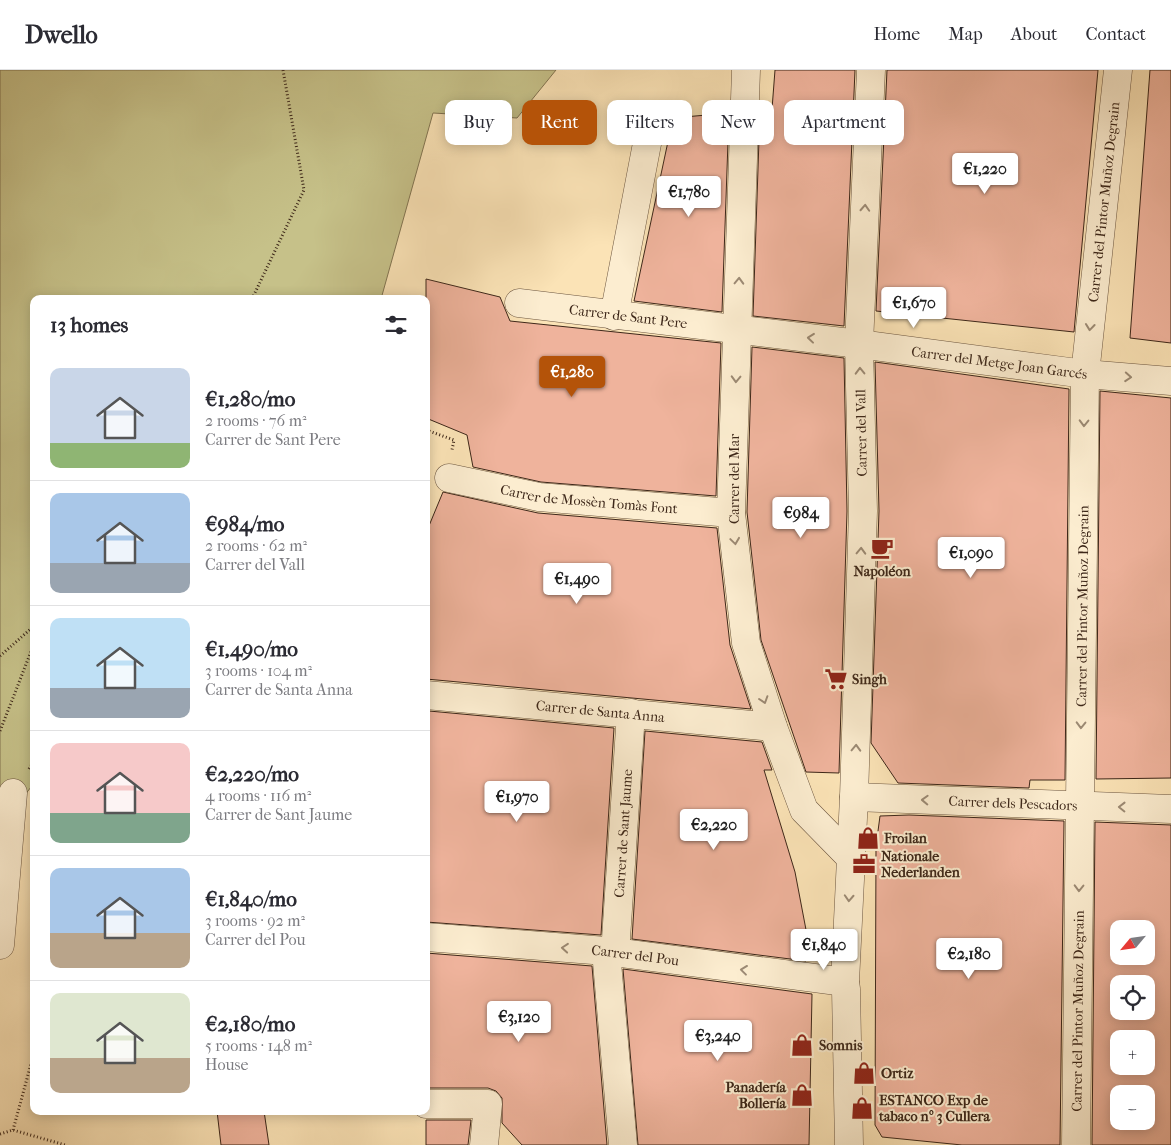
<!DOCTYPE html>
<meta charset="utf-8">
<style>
body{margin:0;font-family:"IM FELL French Canon",serif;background:#f2f2f3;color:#2b2b33;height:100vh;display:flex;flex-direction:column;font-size:19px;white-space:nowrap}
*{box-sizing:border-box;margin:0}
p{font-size:16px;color:#7c7c81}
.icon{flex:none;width:28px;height:28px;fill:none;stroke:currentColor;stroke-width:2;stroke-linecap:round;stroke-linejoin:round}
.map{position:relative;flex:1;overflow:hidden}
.drawer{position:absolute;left:30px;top:225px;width:400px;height:820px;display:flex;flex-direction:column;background:#fff;border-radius:10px;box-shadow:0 2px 12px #0003}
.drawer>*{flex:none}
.banner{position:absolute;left:445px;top:30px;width:475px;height:45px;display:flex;gap:10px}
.needle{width:32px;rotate:241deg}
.tools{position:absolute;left:1110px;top:850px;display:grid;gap:10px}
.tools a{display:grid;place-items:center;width:45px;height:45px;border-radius:10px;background:#fff;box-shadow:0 2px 12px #0003;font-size:25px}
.price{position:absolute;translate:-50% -42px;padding:0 11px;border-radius:5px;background:#fff;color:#222;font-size:16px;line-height:32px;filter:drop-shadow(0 1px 2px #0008)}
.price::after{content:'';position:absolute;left:50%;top:30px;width:15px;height:11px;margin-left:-8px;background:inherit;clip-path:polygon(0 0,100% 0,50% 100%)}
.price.current{background:#b45309;color:#fff}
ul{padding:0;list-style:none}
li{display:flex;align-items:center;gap:15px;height:125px;padding:0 20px}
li+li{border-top:1px solid #e1e1e2}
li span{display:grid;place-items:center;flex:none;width:140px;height:100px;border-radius:10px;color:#555}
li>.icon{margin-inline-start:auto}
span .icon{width:60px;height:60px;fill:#fffc;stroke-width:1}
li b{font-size:21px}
h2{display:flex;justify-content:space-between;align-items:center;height:60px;padding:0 20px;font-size:21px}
.pill{padding:0 18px;border-radius:10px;background:#fff;box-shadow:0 2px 12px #0003;font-size:18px;line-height:45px}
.pill.current{background:#b45309;color:#fff}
header{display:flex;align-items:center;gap:30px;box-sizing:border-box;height:70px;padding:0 25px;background:#fff;border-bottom:1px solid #e1e1e2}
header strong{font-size:24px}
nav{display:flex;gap:28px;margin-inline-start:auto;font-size:18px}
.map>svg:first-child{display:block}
.green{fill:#c6c189;stroke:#827451}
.building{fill:#efb39c;stroke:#3d2719;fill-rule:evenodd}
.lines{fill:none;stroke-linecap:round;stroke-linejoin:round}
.minor-casing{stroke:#6c5640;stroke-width:29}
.path{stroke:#3d2719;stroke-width:3;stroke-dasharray:1 2.5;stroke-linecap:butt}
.minor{stroke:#fcedd0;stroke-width:28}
.oneway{stroke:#9c8a74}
.labels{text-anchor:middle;stroke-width:4;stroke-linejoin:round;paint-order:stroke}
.street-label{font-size:14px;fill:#3d2719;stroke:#fcedd0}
.poi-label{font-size:14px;font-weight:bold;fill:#3d2719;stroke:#fcedd0;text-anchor:start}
</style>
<header>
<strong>Dwello</strong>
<nav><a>Home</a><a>Map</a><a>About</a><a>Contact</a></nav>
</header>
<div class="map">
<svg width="1171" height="1075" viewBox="0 0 1171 1075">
<rect width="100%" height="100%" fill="#fbe3b6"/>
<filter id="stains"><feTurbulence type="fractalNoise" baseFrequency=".004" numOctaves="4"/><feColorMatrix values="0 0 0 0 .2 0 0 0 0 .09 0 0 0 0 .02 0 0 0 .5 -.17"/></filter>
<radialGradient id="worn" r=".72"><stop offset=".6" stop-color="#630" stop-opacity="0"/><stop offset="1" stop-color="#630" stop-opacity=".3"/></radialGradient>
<polygon class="green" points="0,0 556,0 517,48 433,43 381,229 34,229 34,713 0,758"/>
<g class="building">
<polygon points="775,0 855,0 844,256 753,246 760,40 772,39"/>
<polygon points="887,0 1098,0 1074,262 876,241"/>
<polygon points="1150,0 1171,0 1171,273 1130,268"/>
<polygon points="729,43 722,242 634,231 673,48"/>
<polygon points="426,209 500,227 510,251 721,273 716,426 541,412 473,397 467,365 426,348"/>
<polygon points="752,277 844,288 847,441 839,703 806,702 761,570 747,442"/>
<polygon points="875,292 1069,319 1065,710 1030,710 1029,718 898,713 871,673 879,441"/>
<polygon points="1100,321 1171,328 1171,708 1096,709"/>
<polygon points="443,422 538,443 717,458 730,575 751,639 426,609 426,463"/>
<polygon points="429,641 614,658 601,865 426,852 426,674"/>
<polygon points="645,661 762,672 772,700 764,700 795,802 811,886 806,891 632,869"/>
<polygon points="909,745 1064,751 1060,1075 962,1075 882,1067 875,1055 876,776 880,746"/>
<path d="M1095,752L1171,755V1075H1092ZM1119,859H1146V886H1119ZM1119,914H1146V941H1119ZM1119,969H1146V996H1119ZM1119,1024H1146V1051H1119Z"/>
<polygon points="426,883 592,896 607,1075 522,1075 502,1053 502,1028 496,1021 488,1018 426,1018"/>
<polygon points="623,899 812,924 809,1075 638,1075"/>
<polygon points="217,1041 264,1041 269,1075 221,1075"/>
<polygon points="426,1050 471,1050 468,1075 426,1075"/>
</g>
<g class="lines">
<defs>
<g id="minor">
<polyline points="746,0 731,443 746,573 773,657 804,740 851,788"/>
<path id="s1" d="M519,233L859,274L1085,304L1171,311"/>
<polyline points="614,246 650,58"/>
<path id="s2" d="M449,408L539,427L731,443"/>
<path id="s3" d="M426,625L773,657"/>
<path id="s4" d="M854,727L1171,739"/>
<path id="s5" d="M426,867L606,881L845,912"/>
<polyline points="0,875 13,723"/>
<polyline points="606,881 623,1075"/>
<path id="s6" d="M615,884L631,643"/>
<polyline points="426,1034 488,1034 484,1075"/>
<polyline points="849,1075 846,919 845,912 854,727 863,441 859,274 871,0"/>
<path id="s7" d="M1076,1075L1085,304L1118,0"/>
</g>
</defs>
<use href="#minor" class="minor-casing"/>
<g class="path">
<polyline points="252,229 304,120 283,0"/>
<polyline points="426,360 454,370 452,380"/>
<polyline points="0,586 34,556"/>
<polyline points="0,661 34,574"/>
<polyline points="29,699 34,691"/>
<polyline points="13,1060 34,983"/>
<polyline points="0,1064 13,1060 65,1075"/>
</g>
<use href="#minor" class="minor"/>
</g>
<defs><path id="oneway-chevron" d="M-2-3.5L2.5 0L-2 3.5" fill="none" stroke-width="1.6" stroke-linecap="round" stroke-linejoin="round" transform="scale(1.25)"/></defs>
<g class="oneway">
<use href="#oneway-chevron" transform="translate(865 138) rotate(-87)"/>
<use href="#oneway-chevron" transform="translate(739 211) rotate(-88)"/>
<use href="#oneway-chevron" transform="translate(1090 257) rotate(96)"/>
<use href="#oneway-chevron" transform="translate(811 268) rotate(-174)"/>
<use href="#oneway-chevron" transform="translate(860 301) rotate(-91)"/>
<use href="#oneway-chevron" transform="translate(1128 307) rotate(4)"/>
<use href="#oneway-chevron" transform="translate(736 309) rotate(92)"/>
<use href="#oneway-chevron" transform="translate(1084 353) rotate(91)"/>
<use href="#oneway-chevron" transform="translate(735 471) rotate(82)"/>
<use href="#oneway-chevron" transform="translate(861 481) rotate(-88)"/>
<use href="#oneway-chevron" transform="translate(764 630) rotate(72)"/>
<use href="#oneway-chevron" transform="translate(1081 655) rotate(91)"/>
<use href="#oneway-chevron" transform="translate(856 678) rotate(-88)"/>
<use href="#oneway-chevron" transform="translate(925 730) rotate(-178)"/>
<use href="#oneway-chevron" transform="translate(1122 737) rotate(-179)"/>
<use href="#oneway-chevron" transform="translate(1079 818) rotate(91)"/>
<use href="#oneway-chevron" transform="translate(849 828) rotate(93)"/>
<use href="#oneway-chevron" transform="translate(565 878) rotate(-175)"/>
<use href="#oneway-chevron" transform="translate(744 900) rotate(-173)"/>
</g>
<defs>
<symbol id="cafe-bare" viewBox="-9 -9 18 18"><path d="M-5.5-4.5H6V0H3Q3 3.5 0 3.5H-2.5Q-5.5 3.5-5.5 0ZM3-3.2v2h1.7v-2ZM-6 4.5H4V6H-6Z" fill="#8f2418" stroke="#fcedd0" stroke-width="2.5" paint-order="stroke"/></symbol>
<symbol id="supermarket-bare" viewBox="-9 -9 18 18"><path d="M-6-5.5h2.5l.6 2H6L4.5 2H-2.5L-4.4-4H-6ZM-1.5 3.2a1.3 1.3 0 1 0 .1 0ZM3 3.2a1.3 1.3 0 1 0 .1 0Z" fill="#8f2418" stroke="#fcedd0" stroke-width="2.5" paint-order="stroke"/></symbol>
<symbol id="shop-bare" viewBox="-9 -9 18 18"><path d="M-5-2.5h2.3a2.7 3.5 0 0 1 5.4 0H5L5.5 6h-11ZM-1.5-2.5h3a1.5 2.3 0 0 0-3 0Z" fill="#8f2418" stroke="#fcedd0" stroke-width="2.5" paint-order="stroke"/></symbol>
<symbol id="office-bare" viewBox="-9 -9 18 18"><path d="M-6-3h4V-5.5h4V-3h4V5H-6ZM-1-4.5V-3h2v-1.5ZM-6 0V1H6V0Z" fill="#8f2418" stroke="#fcedd0" stroke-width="2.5" paint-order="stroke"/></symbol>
</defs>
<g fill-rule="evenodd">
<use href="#cafe-bare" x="866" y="462" width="32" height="32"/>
<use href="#supermarket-bare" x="820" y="593" width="32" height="32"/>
<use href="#shop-bare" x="852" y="752" width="32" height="32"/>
<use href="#office-bare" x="848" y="778" width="32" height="32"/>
<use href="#shop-bare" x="786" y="959" width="32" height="32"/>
<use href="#shop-bare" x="848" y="987" width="32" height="32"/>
<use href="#shop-bare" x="786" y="1009" width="32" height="32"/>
<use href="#shop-bare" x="846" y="1022" width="32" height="32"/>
</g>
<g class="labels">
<g class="street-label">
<text dy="5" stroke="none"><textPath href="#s7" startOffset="944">Carrer del Pintor Muñoz Degrain</textPath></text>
<text dy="5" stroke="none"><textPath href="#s1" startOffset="110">Carrer de Sant Pere</textPath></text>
<text dy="5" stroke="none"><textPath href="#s1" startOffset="484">Carrer del Metge Joan Garcés</textPath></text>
<text transform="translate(861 363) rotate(-91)" y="5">Carrer del Vall</text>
<text transform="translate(734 409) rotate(-90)" y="5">Carrer del Mar</text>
<text dy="5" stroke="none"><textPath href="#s2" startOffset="142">Carrer de Mossèn Tomàs Font</textPath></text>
<text dy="5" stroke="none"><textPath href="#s7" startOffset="539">Carrer del Pintor Muñoz Degrain</textPath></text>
<text dy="5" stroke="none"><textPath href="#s3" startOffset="175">Carrer de Santa Anna</textPath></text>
<text dy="5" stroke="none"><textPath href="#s4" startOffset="159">Carrer dels Pescadors</textPath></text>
<text dy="5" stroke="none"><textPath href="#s6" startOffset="121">Carrer de Sant Jaume</textPath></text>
<text dy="5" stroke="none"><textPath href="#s5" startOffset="210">Carrer del Pou</textPath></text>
<text dy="5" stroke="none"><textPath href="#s7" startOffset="134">Carrer del Pintor Muñoz Degrain</textPath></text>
</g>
<g class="poi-label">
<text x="882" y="506" text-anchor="middle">Napoléon</text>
<text x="852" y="614">Singh</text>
<text x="884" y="773">Froilan</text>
<text x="881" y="791">Nationale<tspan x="881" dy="16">Nederlanden</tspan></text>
<text x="819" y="980">Somnis</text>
<text x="881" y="1008">Ortiz</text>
<text x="786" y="1022" text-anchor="end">Panadería<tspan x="786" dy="16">Bollería</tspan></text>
<text x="879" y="1035">ESTANCO Exp de<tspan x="879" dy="16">tabaco nº 3 Cullera</tspan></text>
</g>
</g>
<rect width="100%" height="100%" filter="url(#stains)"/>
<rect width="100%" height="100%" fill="url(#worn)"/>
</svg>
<div class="tools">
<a><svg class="needle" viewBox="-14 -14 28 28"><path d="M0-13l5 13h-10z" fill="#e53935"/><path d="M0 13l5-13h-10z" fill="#7c7c81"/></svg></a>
<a><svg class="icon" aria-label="locate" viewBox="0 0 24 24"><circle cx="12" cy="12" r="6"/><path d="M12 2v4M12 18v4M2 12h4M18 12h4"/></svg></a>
<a>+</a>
<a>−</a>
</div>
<b class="price" style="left:985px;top:125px">€1,220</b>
<b class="price" style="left:689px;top:148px">€1,780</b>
<b class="price" style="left:914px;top:259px">€1,670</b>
<b class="price current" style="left:572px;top:328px">€1,280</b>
<b class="price" style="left:801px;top:469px">€984</b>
<b class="price" style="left:971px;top:509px">€1,090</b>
<b class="price" style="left:577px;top:535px">€1,490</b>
<b class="price" style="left:517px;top:753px">€1,970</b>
<b class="price" style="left:714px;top:781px">€2,220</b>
<b class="price" style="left:824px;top:901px">€1,840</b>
<b class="price" style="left:969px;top:910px">€2,180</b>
<b class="price" style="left:519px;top:973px">€3,120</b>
<b class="price" style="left:718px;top:992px">€3,240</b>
<div class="banner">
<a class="pill">Buy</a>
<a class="pill current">Rent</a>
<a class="pill">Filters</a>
<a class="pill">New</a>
<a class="pill">Apartment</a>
</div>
<section class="drawer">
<h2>13 homes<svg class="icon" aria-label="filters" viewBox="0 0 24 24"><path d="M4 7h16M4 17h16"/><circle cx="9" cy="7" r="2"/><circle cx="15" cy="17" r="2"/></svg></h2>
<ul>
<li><span style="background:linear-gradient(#c9d6e8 75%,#8fb573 0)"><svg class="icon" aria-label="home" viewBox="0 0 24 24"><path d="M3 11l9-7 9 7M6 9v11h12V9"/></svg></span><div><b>€1,280/mo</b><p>2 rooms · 76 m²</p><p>Carrer de Sant Pere</p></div></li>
<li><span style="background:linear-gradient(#a9c7e8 70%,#9aa5b1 0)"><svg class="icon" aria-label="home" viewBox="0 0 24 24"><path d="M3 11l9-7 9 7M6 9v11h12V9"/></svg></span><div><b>€984/mo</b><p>2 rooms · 62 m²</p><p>Carrer del Vall</p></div></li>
<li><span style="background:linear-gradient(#bfe0f5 70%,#9aa5b1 0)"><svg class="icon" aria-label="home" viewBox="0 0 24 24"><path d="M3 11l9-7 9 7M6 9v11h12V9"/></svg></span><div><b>€1,490/mo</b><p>3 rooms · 104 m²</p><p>Carrer de Santa Anna</p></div></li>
<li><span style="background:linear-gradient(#f6c9c9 70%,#7fa58c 0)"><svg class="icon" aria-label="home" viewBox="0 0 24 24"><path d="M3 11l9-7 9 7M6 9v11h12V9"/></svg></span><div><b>€2,220/mo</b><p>4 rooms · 116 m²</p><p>Carrer de Sant Jaume</p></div></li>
<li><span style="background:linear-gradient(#a9c7e8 65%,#b9a48a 0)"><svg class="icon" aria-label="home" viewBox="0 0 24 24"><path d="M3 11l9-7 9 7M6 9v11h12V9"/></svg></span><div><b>€1,840/mo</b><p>3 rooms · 92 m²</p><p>Carrer del Pou</p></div></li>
<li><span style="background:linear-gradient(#dfe7d0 65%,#b9a48a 0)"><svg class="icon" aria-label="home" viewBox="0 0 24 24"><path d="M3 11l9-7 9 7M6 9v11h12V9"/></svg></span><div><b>€2,180/mo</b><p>5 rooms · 148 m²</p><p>House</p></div></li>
</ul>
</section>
</div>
